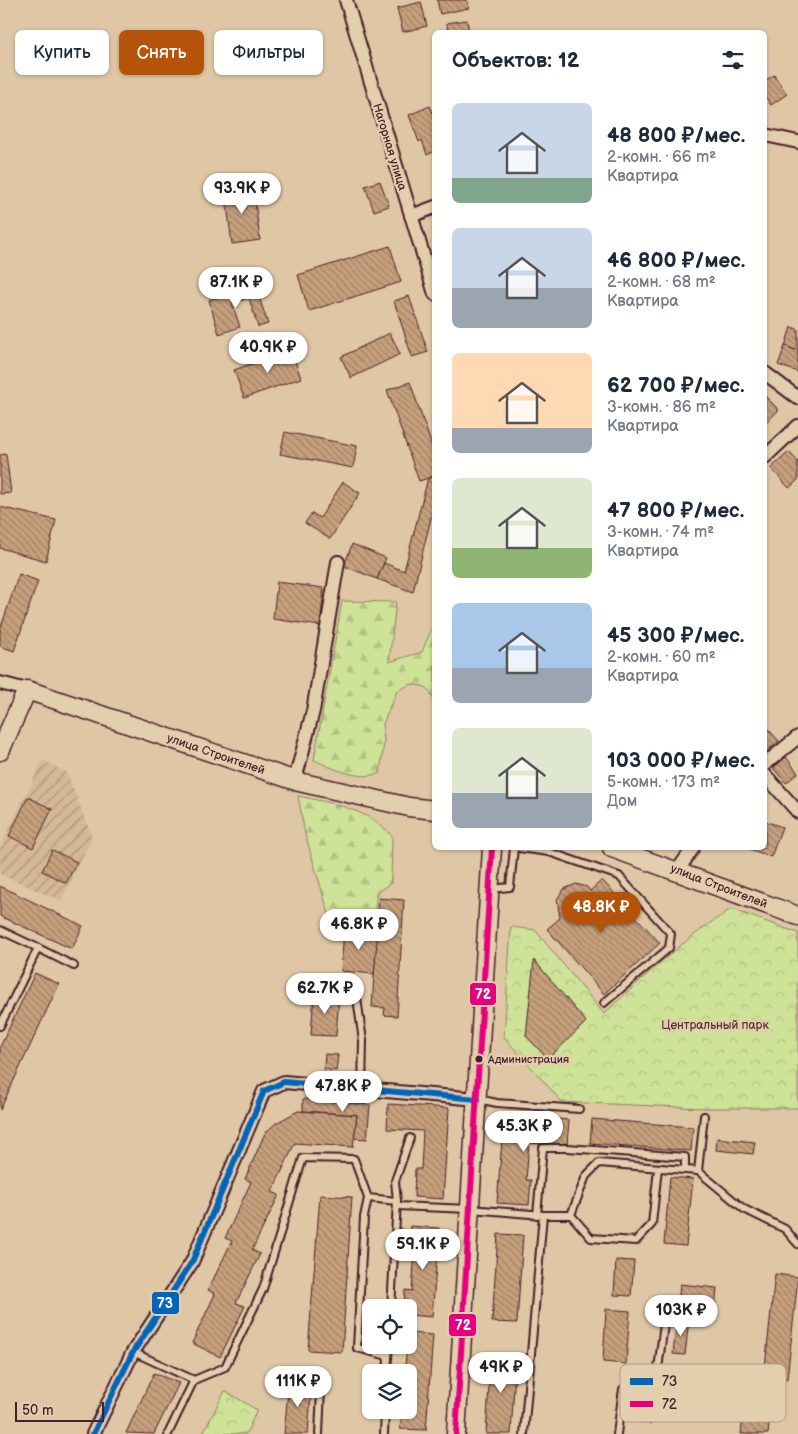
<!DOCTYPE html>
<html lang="ru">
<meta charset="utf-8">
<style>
body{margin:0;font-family:"Balsamiq Sans",sans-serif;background:#f2f2f3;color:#1f2937;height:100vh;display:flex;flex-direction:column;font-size:19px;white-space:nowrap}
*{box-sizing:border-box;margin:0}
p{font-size:16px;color:#747a83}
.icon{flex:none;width:28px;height:28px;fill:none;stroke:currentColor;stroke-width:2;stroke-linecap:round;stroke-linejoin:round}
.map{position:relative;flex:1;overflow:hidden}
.drawer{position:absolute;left:432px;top:30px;width:335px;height:820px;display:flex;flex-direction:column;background:#fff;border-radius:8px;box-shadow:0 1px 4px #0004}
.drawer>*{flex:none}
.guide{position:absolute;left:15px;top:30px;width:342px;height:45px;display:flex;gap:10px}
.controls{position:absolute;left:362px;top:1299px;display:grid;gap:10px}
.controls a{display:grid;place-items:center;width:55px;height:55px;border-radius:8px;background:#fff;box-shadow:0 1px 4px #0004;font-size:25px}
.scale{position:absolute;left:15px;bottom:12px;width:89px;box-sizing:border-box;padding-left:5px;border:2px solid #4a1f2b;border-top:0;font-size:14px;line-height:18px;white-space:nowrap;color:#4a1f2b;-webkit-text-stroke:4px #e3cead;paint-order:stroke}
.price{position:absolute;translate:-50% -42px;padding:0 11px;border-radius:18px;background:#fff;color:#222;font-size:16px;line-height:32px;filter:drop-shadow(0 1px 2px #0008)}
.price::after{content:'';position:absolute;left:50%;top:30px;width:15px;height:11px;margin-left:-8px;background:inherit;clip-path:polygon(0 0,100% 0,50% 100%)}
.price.selected{background:#b45309;color:#fff}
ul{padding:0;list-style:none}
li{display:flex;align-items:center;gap:15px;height:125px;padding:0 20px}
li span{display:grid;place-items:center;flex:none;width:140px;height:100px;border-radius:8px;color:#555}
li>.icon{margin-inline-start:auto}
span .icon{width:60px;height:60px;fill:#fffc;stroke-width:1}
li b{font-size:21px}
h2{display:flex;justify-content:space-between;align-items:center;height:60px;padding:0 20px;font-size:21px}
.tag{padding:0 18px;border-radius:8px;background:#fff;box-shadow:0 1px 4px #0004;font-size:18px;line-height:45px}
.tag.selected{background:#b45309;color:#fff}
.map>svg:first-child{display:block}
.industrial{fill:url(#industrial-furrows)}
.forest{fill:url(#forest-firs);stroke:#8c8161}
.park{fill:url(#park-crowns);stroke:#8c8161}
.building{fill:url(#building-back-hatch);stroke:#4a1f2b}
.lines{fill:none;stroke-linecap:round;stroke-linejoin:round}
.lane-casing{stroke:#4a1f2b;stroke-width:10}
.street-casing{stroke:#4a1f2b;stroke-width:16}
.secondary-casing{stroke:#4a1f2b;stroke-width:21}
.lane{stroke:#e3cead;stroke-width:6}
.street{stroke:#e3cead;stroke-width:12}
.secondary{stroke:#e3cead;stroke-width:18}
.bus-1-casing{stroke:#e3cead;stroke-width:10}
.bus-2-casing{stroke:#e3cead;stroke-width:10}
.bus-1{stroke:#0065bd;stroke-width:6}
.bus-2{stroke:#e5007d;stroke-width:6}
.bus-dot{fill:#4a1f2b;stroke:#e3cead;stroke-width:2}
.labels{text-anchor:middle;stroke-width:4.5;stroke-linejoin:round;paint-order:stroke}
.bus-label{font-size:11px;fill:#4a1f2b;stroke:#e3cead;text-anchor:start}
.street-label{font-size:12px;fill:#4a1f2b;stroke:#e3cead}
.park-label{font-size:12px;fill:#573336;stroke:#e3cead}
.key{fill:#e3cead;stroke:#b59a86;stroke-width:1}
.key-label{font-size:14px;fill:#4a1f2b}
.line-badge{stroke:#e3cead;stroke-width:2}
.badge-label{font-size:14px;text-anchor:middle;font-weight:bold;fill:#fff}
</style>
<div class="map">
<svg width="798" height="1434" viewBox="0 0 798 1434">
<defs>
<pattern id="industrial-furrows" width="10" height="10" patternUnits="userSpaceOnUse" patternTransform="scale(1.25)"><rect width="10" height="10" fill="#d5b897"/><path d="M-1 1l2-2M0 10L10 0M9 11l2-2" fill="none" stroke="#af957b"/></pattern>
<pattern id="forest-firs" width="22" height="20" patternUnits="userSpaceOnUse" patternTransform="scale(1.25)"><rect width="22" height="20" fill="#cee397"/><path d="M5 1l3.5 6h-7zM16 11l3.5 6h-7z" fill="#b2c282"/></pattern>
<pattern id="park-crowns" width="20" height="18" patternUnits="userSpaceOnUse" patternTransform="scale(1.25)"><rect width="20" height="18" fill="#cee397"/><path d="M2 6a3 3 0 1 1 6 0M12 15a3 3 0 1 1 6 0" fill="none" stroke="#b2c282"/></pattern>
<pattern id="building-back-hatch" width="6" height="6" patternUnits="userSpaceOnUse" patternTransform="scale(1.25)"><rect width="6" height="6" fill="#c6a07c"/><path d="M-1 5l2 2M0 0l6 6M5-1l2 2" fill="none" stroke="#a38266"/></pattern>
</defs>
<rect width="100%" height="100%" fill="#dfc7a5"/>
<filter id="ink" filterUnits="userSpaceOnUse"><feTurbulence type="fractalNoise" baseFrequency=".02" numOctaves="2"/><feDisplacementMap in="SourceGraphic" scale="10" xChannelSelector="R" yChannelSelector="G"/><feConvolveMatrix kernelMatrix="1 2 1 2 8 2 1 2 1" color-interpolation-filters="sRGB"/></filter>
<g filter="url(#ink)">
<polygon class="industrial" points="43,760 67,773 92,837 61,901 0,874 0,847"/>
<g class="forest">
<path d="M342,601L396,602L389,662L422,652L435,620V701L426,687L411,684L397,691L383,724L384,742L380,773C359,781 334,769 314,760Z"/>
<path d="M298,796C331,803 369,809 392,836L391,883L377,892L373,925L331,921L305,834Z"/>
</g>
<g class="park">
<path d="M731,909L798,933V1108H705L562,1102L504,1037L511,927L535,930L604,1014C645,976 684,939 731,909Z"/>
<polygon points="225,1391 257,1410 246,1434 203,1433"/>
</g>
<g class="building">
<polygon points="437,0 467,0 469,8 440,14"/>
<polygon points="421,2 427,26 403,32 397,8"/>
<polygon points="467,20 469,32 448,32 447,23"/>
<polygon points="774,75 787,94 771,105 765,96 765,81"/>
<polygon points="430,106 435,118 435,151 427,155 422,140 419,142 409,115"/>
<polygon points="380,181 389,206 374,211 365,186"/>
<polygon points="253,186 260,240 232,244 225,190"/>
<polygon points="390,246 401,282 309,311 298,275"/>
<polygon points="255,285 268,324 258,327 249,298 232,303 240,327 219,334 209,300"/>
<polygon points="409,296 428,352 412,357 394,301"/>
<polygon points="791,327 798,329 798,351 785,346"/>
<polygon points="390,333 400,354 351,378 341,357"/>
<polygon points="785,346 798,351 798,372 778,365"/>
<polygon points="291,350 301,378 244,398 234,370"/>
<polygon points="410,382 435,455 435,476 419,481 387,390"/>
<polygon points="765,396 779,410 765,423"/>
<polygon points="285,432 357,446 353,468 280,454"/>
<polygon points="789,452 798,462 798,480 789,488 771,468"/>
<polygon points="6,454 11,493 0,494 0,455"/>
<polygon points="435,476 435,501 413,592 377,579 384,563 404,571 428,478"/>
<polygon points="343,482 360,493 330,539 305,523 312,513 320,518"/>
<polygon points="0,507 56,520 46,561 0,548"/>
<polygon points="352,544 386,558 377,579 344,566"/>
<polygon points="19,574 38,581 14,651 0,646 0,630"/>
<polygon points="277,582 324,588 320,626 273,619"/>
<polygon points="767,728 779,741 765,753 765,730"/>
<polygon points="786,757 798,773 786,783 773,768"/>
<polygon points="28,797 52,809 33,848 9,836"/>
<polygon points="765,821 782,827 771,857 747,848 765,848"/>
<polygon points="52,850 77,862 66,883 42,871"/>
<polygon points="602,880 660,943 604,994 547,929 560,918 557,899 564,889 576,884 587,887 590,891"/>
<polygon points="0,886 83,926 72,949 0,916"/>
<polygon points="379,898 404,900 397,1016 384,1015 385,1008 372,1007"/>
<polygon points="344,928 378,930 374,974 341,971"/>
<polygon points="534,960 586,1022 548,1059 526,1036"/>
<polygon points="35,973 59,984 0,1110 0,1047"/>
<polygon points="314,994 339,995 336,1036 311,1035"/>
<polygon points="325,1054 338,1055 336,1071 324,1069"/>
<polygon points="303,1099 370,1105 367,1139 354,1138 357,1115 303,1111"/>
<polygon points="388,1104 449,1108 443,1199 414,1197 415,1169 421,1169 423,1131 387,1129"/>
<polygon points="298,1111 357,1115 353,1147 295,1143 272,1192 279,1195 252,1250 260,1254 236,1303 245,1306 220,1357 192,1343 215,1294 208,1290 232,1241 225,1238 251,1182 245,1179 265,1133 276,1123"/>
<polygon points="504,1115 569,1120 567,1146 529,1143 526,1180 531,1180 529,1205 497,1203"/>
<polygon points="592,1119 693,1127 691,1151 590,1143"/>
<polygon points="717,1138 755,1142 753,1154 716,1150"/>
<polygon points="670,1177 693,1179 686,1246 664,1244"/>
<polygon points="320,1195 352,1197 342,1352 308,1350"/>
<polygon points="410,1226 439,1228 432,1317 409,1315 409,1308 404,1308 405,1290 412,1291 415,1251 408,1250"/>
<polygon points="498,1234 523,1235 517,1323 492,1322"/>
<polygon points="616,1260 634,1261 631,1296 614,1295"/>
<polygon points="775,1274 798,1277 787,1379 764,1376"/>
<polygon points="680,1284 717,1288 715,1309 678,1305"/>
<polygon points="606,1309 630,1311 626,1364 603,1362"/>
<polygon points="677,1318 689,1319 685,1355 673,1354"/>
<polygon points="409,1333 433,1335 426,1430 400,1429 402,1410 409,1410 409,1372 404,1372"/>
<polygon points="491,1354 516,1355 511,1434 486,1434"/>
<polygon points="154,1373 179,1383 154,1434 126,1433"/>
<polygon points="289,1381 312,1383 308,1434 284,1434"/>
<polygon points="635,1404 653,1407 651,1424 633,1421"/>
<polygon points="744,1406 771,1408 768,1434 741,1434"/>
</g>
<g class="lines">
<defs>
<g id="lane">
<polyline points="519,848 549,852 619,876 671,934 669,948 604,1003"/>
<polyline points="491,889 510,887 514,848"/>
<polyline points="0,930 38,948 0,1026"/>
<polyline points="38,948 74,966"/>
<polyline points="357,998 363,1041 362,1089"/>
<polyline points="478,1099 497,1103 579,1109"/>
<polyline points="704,1116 698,1171 744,1209 785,1229 798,1244"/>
<polyline points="658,1168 652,1224 636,1241 591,1238 571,1215 586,1176 599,1163 698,1171"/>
<polyline points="368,1198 364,1217 357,1348 388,1356"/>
<polyline points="397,1201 395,1181 410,1138"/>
<polyline points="397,1206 470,1209 543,1215 524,1434"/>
<polyline points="537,1215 543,1148 568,1148 685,1157 685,1169"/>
<polyline points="543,1215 571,1215"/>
<polyline points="133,1352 194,1380 168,1434"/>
<polyline points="387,1372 389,1345"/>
<polyline points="194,1380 225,1367 263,1289 303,1158 354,1159 368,1198 397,1201 391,1308"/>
<polyline points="319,1434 321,1389"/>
<polyline points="384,1434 385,1410"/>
<polyline points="617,1434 623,1389 658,1369 664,1324"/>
</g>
<g id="street">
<polyline points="346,0 435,294"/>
<polyline points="765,135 798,142"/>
<polyline points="411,216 435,207"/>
<polyline points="765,373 798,398"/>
<polyline points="765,457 798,426"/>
<polyline points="0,683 27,690"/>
<polyline points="765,764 798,737"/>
<polyline points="765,775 798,812"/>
<polyline points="295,780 313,711 338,562"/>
<polyline points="678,870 693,848"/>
<polyline points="93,1434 133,1352 192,1262 264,1091 284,1082 477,1099"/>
</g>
<g id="secondary">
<polyline points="0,751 27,690 299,782 409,807 435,810"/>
<polyline points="612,848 798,916"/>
<polyline points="456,1434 492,848"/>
</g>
</defs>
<use href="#lane" class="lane-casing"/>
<use href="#street" class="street-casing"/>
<use href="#secondary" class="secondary-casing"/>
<use href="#lane" class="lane"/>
<use href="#street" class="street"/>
<use href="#secondary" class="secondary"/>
<defs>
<polyline id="bus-1" points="93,1434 133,1352 192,1262 264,1091 284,1082 477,1099"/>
<polyline id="bus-2" points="456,1434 492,848"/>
</defs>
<use href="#bus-1" class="bus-1-casing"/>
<use href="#bus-2" class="bus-2-casing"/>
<use href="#bus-1" class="bus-1"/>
<use href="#bus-2" class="bus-2"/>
</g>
</g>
<circle class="bus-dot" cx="479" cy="1059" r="4.5"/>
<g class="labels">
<g class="bus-label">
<text x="488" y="1063">Администрация</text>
</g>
<g class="street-label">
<text transform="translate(390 147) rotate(73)" y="4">Нагорная улица</text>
<text transform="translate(216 754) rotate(19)" y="4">улица Строителей</text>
<text transform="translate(719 886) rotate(21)" y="4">улица Строителей</text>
</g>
<g class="park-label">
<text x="715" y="1029">Центральный парк</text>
</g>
</g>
<rect x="620" y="1364" width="166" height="58" rx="8" class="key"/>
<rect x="630" y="1378" width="23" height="7" fill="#0065bd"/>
<rect x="630" y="1401" width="23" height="6" fill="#e5007d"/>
<g class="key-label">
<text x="662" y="1386">73</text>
<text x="662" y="1409">72</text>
</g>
<g class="line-badge">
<rect x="469" y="982" width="28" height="24" rx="5" fill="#e5007d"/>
<rect x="151" y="1291" width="29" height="24" rx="5" fill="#0065bd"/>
<rect x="448" y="1313" width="29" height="24" rx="5" fill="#e5007d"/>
</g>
<g class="badge-label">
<text x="483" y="999">72</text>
<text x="165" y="1308">73</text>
<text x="463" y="1330">72</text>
</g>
</svg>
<div class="controls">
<a><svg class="icon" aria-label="locate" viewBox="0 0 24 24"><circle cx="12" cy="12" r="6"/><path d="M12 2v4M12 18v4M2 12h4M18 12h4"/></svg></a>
<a><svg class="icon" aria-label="layers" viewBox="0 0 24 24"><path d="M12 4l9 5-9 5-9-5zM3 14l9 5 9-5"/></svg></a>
</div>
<div class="scale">50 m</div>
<b class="price" style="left:242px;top:215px">93.9K ₽</b>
<b class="price" style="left:236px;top:309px">87.1K ₽</b>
<b class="price" style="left:268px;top:374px">40.9K ₽</b>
<b class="price selected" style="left:601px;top:934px">48.8K ₽</b>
<b class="price" style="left:359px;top:951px">46.8K ₽</b>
<b class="price" style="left:325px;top:1015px">62.7K ₽</b>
<b class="price" style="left:343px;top:1113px">47.8K ₽</b>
<b class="price" style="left:524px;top:1153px">45.3K ₽</b>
<b class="price" style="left:423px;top:1271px">59.1K ₽</b>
<b class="price" style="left:681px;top:1337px">103K ₽</b>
<b class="price" style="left:501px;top:1394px">49K ₽</b>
<b class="price" style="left:298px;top:1408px">111K ₽</b>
<div class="guide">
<a class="tag">Купить</a>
<a class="tag selected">Снять</a>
<a class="tag">Фильтры</a>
</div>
<section class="drawer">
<h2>Объектов: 12<svg class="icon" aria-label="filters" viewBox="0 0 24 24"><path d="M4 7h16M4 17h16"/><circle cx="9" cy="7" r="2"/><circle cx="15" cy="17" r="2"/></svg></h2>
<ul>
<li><span style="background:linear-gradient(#c9d6e8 75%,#7fa58c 0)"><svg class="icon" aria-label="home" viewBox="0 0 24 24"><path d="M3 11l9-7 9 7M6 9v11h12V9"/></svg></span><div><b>48 800 ₽/мес.</b><p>2-комн. · 66 m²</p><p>Квартира</p></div></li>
<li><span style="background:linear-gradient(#c9d6e8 60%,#9aa5b1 0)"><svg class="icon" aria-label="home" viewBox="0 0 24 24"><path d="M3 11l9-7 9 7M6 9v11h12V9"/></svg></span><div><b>46 800 ₽/мес.</b><p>2-комн. · 68 m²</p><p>Квартира</p></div></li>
<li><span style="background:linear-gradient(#ffd9b3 75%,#9aa5b1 0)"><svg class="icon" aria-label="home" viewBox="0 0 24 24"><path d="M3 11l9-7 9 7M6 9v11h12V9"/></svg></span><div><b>62 700 ₽/мес.</b><p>3-комн. · 86 m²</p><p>Квартира</p></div></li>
<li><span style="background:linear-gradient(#dfe7d0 70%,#8fb573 0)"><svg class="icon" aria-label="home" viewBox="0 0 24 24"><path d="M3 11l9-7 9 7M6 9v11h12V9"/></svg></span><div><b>47 800 ₽/мес.</b><p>3-комн. · 74 m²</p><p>Квартира</p></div></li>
<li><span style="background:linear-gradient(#a9c7e8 65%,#9aa5b1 0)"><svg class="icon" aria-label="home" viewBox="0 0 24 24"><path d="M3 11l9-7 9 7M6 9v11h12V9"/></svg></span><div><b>45 300 ₽/мес.</b><p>2-комн. · 60 m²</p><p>Квартира</p></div></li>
<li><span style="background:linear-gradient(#dfe7d0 65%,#9aa5b1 0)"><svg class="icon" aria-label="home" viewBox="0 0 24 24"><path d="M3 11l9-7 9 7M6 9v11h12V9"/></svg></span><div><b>103 000 ₽/мес.</b><p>5-комн. · 173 m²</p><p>Дом</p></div></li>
</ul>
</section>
</div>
